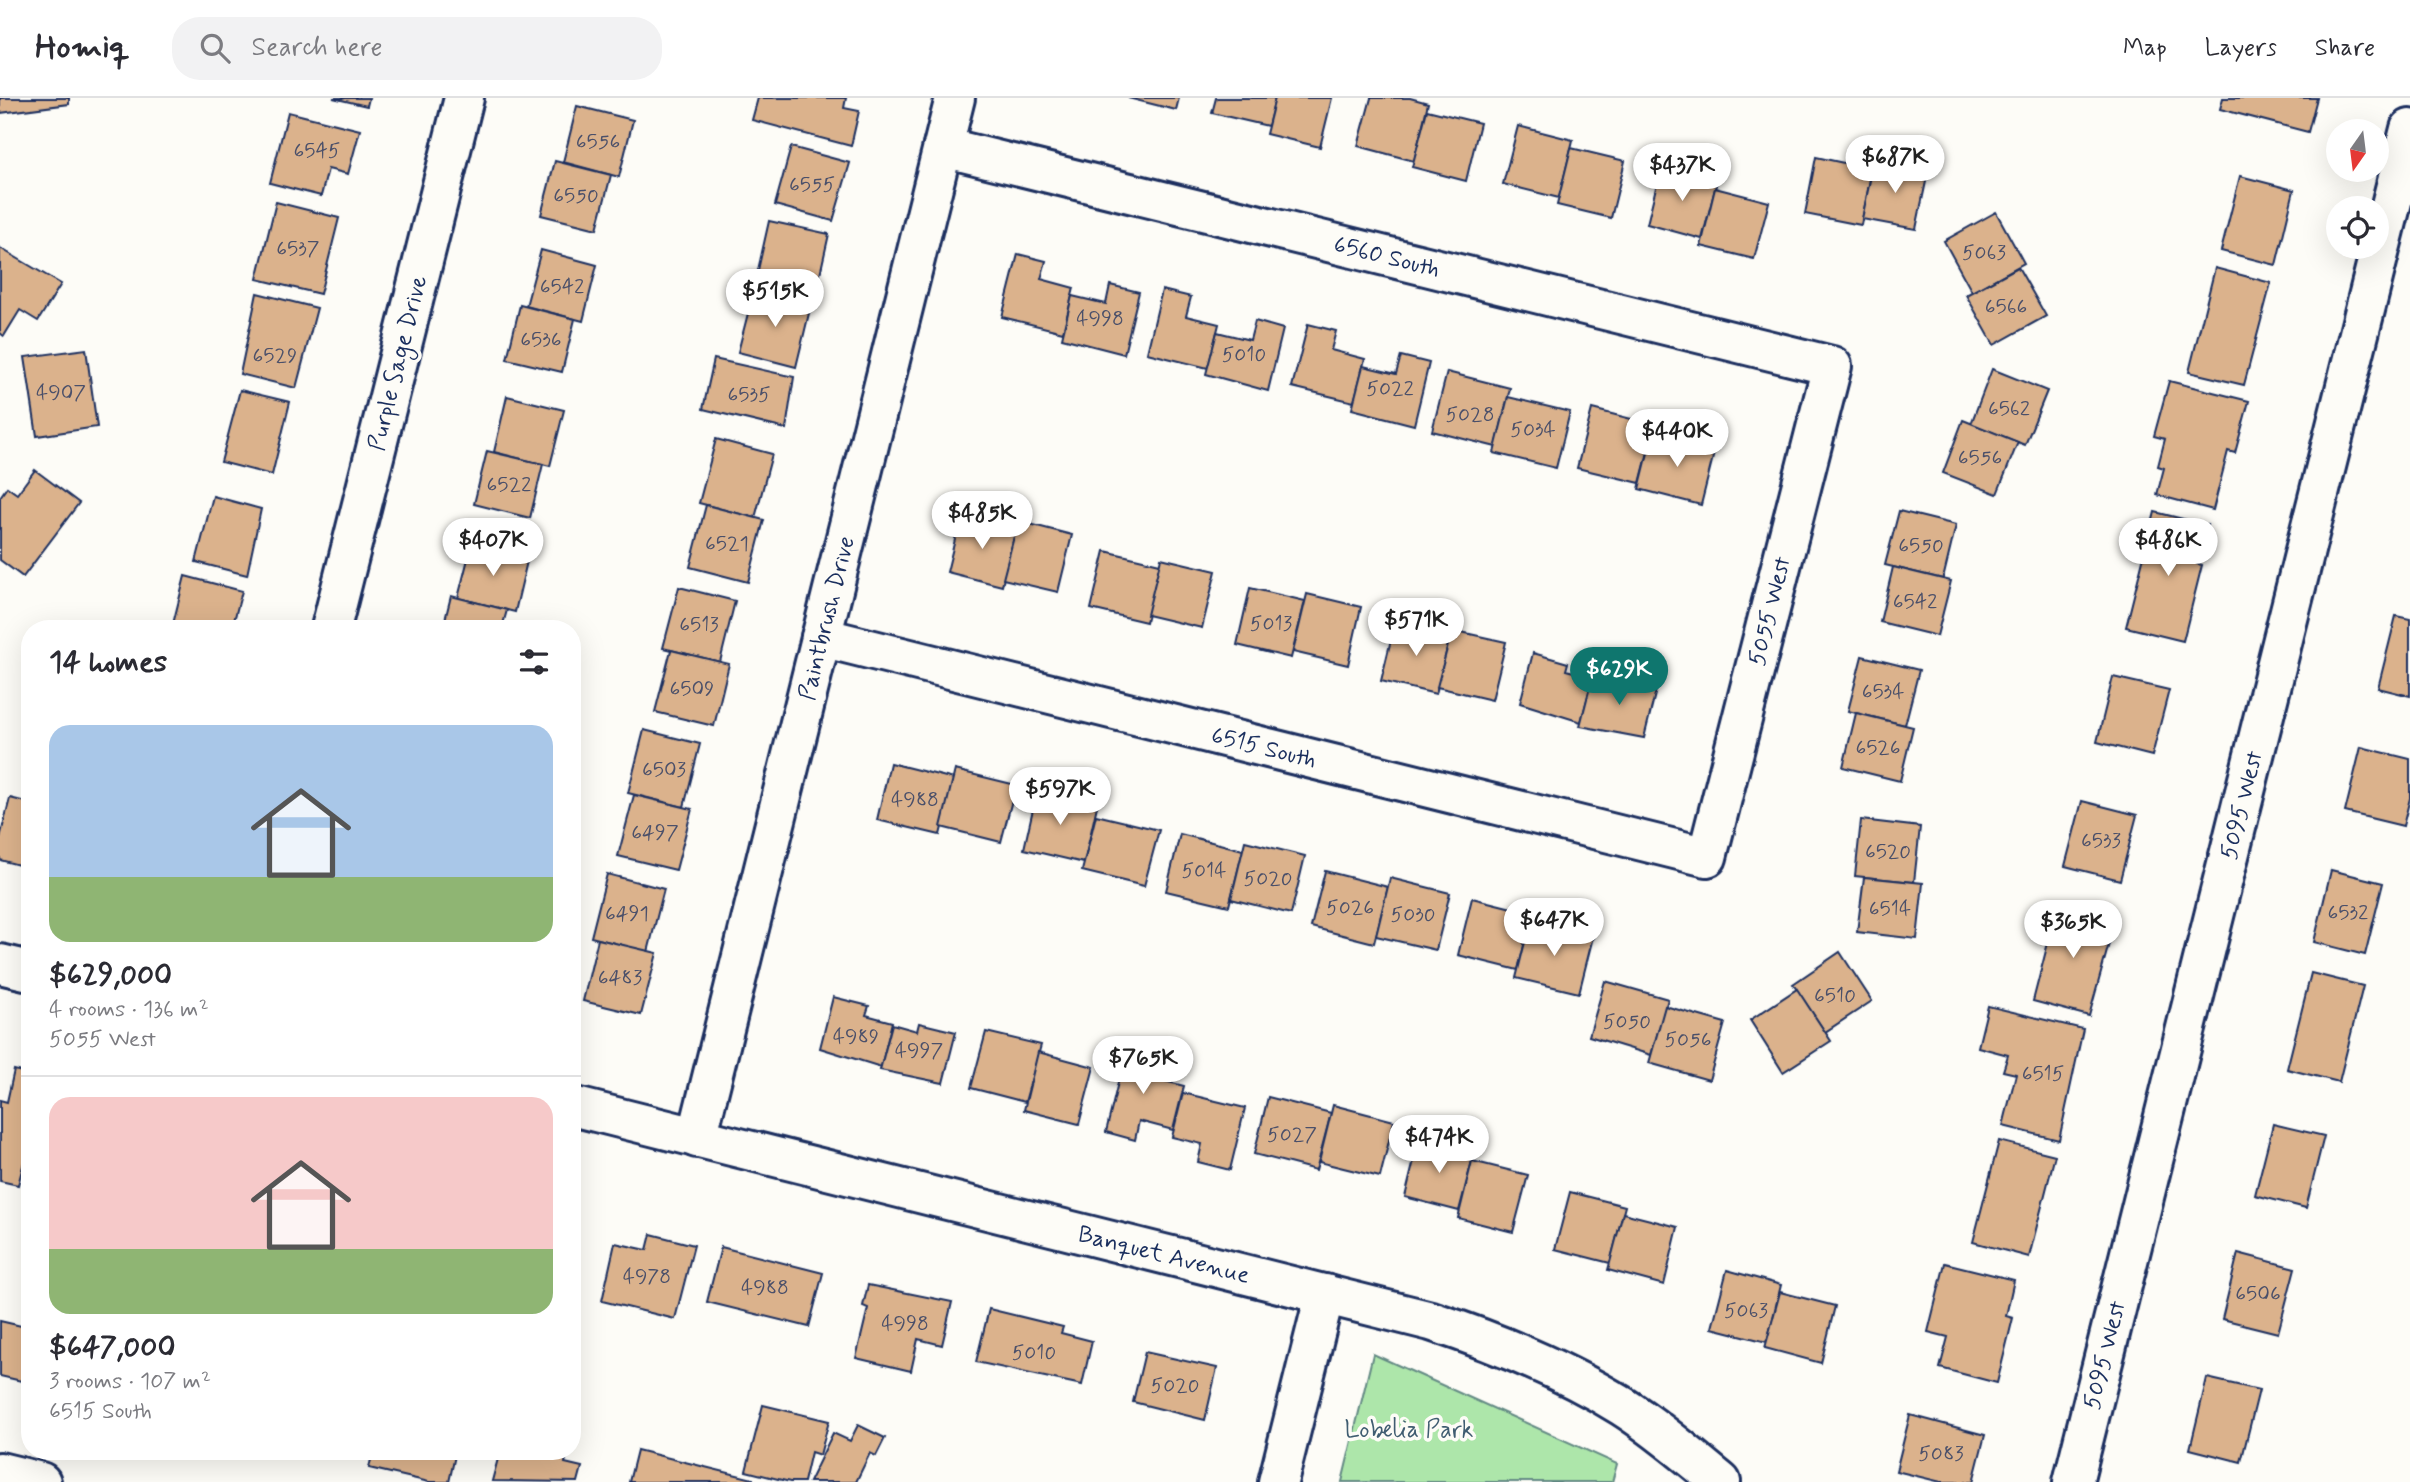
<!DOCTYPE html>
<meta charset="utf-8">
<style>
body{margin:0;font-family:Mynerve,sans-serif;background:#f2f2f3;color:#2b2b33;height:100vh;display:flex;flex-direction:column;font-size:26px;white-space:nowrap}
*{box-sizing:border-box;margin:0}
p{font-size:23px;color:#7c7c81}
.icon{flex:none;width:38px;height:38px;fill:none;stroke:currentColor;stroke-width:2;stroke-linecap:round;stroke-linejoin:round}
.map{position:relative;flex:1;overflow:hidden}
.side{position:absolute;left:21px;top:522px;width:560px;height:840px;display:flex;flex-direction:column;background:#fff;border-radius:28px;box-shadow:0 7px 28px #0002}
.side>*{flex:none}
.needle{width:46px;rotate:194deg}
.fabs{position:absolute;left:2326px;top:21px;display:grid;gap:14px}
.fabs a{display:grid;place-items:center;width:63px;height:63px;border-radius:50%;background:#fff;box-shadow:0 7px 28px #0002;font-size:35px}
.price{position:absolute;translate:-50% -60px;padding:0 16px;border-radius:24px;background:#fff;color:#222;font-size:23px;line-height:46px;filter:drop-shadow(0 2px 4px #0008)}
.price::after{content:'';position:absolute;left:50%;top:42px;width:21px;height:16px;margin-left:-10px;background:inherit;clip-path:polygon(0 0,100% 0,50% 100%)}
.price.selected{background:#0f766e;color:#fff}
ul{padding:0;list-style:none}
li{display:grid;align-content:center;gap:14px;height:371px;padding:0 28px}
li+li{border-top:2px solid #e1e1e2}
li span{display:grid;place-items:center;height:217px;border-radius:21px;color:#555}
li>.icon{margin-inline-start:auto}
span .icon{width:126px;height:126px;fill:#fffc;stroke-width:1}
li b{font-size:30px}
h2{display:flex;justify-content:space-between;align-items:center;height:84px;padding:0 28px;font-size:30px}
header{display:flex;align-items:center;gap:42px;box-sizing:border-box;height:98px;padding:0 35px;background:#fff;border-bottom:2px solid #e1e1e2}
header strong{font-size:33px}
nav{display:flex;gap:38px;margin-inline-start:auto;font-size:24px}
.search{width:490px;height:63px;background:#f2f2f3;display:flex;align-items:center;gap:18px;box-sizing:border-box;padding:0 24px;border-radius:28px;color:#7c7c81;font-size:26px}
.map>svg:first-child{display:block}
.green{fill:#ade6aa;stroke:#648a84;stroke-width:2}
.building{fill:#dbb28c;stroke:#1b2f5e;stroke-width:2}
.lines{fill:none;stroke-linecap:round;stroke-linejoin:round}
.minor-casing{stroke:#1b2f5e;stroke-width:44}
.minor{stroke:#fdfcf7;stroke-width:38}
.labels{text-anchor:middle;stroke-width:7;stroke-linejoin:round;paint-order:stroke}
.number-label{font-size:21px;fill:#4b506a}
.street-label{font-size:24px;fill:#1b2f5e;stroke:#fdfcf7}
.park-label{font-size:24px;fill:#405d71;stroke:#fdfcf7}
</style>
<header>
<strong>Homiq</strong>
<div class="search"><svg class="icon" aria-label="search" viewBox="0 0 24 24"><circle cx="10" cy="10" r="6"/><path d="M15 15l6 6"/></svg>Search here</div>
<nav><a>Map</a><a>Layers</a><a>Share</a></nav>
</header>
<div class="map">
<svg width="2410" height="1384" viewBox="0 0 2410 1384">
<rect width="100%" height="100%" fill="#fdfcf7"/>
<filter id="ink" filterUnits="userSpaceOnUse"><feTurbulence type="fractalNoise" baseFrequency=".0143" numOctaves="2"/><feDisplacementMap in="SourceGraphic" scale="14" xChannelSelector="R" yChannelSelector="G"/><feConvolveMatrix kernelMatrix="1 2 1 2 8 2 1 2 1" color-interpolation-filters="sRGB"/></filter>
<g filter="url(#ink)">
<polygon class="green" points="1373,1256 1617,1366 1612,1384 1342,1384"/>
<g class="building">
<polygon points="0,0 69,0 69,6 0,15"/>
<polygon points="333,0 369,0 367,8"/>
<polygon points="758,0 846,0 844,10 859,13 851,48 752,22"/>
<polygon points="1128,0 1179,0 1176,12"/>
<polygon points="1216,0 1275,0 1268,28 1212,15"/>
<polygon points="1275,0 1332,0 1320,49 1266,36"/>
<polygon points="1371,0 1410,0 1428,5 1414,63 1358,48"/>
<polygon points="2223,0 2317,0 2308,34 2220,11"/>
<polygon points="577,8 633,22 619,79 563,64"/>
<polygon points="1427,12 1480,25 1466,83 1412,69"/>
<polygon points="288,14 360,32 348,76 328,71 321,98 270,85"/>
<polygon points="1518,28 1573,42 1559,100 1503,86"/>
<polygon points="791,49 850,65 833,123 775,107"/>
<polygon points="1571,50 1625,63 1611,120 1557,107"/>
<polygon points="1816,59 1872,71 1861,127 1805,116"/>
<polygon points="555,63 611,77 597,131 541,117"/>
<polygon points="1874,63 1928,74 1916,131 1862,121"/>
<polygon points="1661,69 1717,83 1702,141 1647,126"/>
<polygon points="2240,78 2294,92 2276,167 2221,153"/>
<polygon points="1715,90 1769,104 1754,161 1701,148"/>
<polygon points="276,104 339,120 320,196 257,181"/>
<polygon points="1996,114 2024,165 1972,194 1944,143"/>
<polygon points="769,123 829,136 816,194 756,181"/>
<polygon points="0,150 61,186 38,223 20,212 4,238 0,235"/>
<polygon points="541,152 597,167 583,223 526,208"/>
<polygon points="1018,156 1046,163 1041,181 1074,190 1063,234 1002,219"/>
<polygon points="2018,169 2046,218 1994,247 1966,197"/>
<polygon points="2215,170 2271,185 2244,287 2189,274"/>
<polygon points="1110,187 1139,194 1124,256 1062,240 1072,198 1106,206"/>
<polygon points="754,192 811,207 796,269 738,254"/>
<polygon points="1162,192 1191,199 1186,218 1219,226 1208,270 1147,255"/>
<polygon points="257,195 317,210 296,290 240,276"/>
<polygon points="520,207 575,221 562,274 507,261"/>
<polygon points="1255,223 1283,231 1268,293 1206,276 1217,234 1250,242"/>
<polygon points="1308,226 1336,233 1331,252 1365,261 1354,304 1292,289"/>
<polygon points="86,251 97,329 37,338 25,259"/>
<polygon points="1401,258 1429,265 1414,327 1352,311 1363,268 1396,276"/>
<polygon points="714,261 794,279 786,331 703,311"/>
<polygon points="1992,271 2047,293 2025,347 1971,326"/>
<polygon points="1447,274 1510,290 1496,349 1432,333"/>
<polygon points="2169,283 2249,303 2235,355 2228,353 2213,412 2157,397 2164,370 2158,368 2165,341 2154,338"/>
<polygon points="240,292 290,304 272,377 221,364"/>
<polygon points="507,298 564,312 550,368 494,354"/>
<polygon points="1508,299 1570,314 1556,370 1494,355"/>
<polygon points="1592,311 1655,327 1640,385 1577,370"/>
<polygon points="1963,322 2018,344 1997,396 1943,375"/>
<polygon points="1653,335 1715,351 1701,407 1639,391"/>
<polygon points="716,341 772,356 755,420 699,405"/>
<polygon points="487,353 543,366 530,420 474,406"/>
<polygon points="35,372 79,405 23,479 0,462 0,399 7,389 17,396"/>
<polygon points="213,398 261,411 247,477 196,464"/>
<polygon points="706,407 764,422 748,484 690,469"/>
<polygon points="1899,413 1956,427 1943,481 1885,467"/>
<polygon points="2155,414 2207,427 2197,466 2202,467 2183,543 2126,529"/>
<polygon points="961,417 1016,431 1002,488 947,474"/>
<polygon points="1018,423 1072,437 1058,494 1003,481"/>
<polygon points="472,445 528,459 515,514 458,500"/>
<polygon points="1105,453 1160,466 1146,524 1091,511"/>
<polygon points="1161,460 1216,473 1202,530 1147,517"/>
<polygon points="1893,469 1951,483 1937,538 1880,524"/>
<polygon points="185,478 242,493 232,530 172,530"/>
<polygon points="679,489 735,503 720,564 663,550"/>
<polygon points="1250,490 1305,503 1291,560 1237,547"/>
<polygon points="1307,496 1361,509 1348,567 1293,554"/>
<polygon points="451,498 507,512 502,530 443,530"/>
<polygon points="2396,518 2410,521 2410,598 2378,590"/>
<polygon points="1395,525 1450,538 1436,596 1381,583"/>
<polygon points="1452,532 1506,544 1492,602 1437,589"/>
<polygon points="671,552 729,566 714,628 655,614"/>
<polygon points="1533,555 1568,565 1566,572 1593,579 1581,624 1520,605"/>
<polygon points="1862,558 1919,572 1905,627 1848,613"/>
<polygon points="1619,579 1657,588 1644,640 1580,628 1592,581 1617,588"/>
<polygon points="2113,579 2169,592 2152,658 2097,644"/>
<polygon points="1856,615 1913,629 1900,683 1843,669"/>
<polygon points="644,632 700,646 684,709 628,695"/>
<polygon points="2361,649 2410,661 2410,700 2403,728 2345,714"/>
<polygon points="890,665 954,681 940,737 877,722"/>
<polygon points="955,672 1016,687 1001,744 941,729"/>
<polygon points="1037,693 1097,708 1084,765 1024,751"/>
<polygon points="634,697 692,711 676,772 618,758"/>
<polygon points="10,700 30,705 30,770 0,762 0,740"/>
<polygon points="2082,703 2137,717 2120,782 2065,768"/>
<polygon points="1096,717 1159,732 1144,788 1082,773"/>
<polygon points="1861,722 1920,729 1914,784 1855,778"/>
<polygon points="1180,736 1243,752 1229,808 1166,793"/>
<polygon points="1245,743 1305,758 1291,816 1231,801"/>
<polygon points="2331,772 2383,785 2365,857 2314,844"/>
<polygon points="1325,773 1388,789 1374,845 1311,829"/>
<polygon points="607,776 664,791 648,854 591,839"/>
<polygon points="1864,779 1923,785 1917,841 1857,834"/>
<polygon points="1390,780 1450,795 1436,852 1376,838"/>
<polygon points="1472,800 1532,815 1518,872 1458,857"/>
<polygon points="2058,806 2111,819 2105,841 2110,842 2089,918 2033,903"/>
<polygon points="1530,824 1593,839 1579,895 1516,880"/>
<polygon points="598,841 657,855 641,917 583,903"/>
<polygon points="1840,854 1872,903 1825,934 1793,886"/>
<polygon points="2311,875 2363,888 2339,984 2287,971"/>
<polygon points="1605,883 1668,901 1651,957 1589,938"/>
<polygon points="1797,891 1831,943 1783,974 1750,922"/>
<polygon points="833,899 869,908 866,917 892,924 881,969 820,950"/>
<polygon points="1665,908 1725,925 1709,982 1649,965"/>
<polygon points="1988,908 2083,931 2059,1042 2003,1028 2016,976 2003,973 2008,957 1978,949"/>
<polygon points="919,925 956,934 943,985 880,972 892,926 917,933"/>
<polygon points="986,934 1041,947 1025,1004 971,990"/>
<polygon points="1127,947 1159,954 1153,980 1184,988 1173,1032 1139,1023 1135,1042 1106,1034"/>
<polygon points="1038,954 1094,969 1079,1026 1024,1012"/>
<polygon points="14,972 30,976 30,1041 18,1087 0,1083 0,1002 7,1004"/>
<polygon points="1183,995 1245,1010 1230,1072 1198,1064 1202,1046 1172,1039"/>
<polygon points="1268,999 1331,1015 1316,1072 1254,1056"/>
<polygon points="1333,1007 1394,1023 1380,1079 1319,1064"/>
<polygon points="2273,1026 2324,1038 2306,1110 2255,1097"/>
<polygon points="1419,1042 1474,1055 1459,1113 1405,1099"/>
<polygon points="1999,1043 2055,1057 2029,1159 1973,1144"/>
<polygon points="1472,1063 1528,1077 1513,1134 1458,1120"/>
<polygon points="1570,1094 1625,1108 1610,1165 1555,1151"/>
<polygon points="1623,1115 1678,1129 1664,1187 1608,1172"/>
<polygon points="651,1136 694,1147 675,1221 602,1203 615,1145 647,1152"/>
<polygon points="721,1149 823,1175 809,1229 707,1204"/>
<polygon points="2238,1155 2295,1170 2278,1235 2222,1221"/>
<polygon points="1945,1165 2014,1182 2006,1218 2013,1220 1997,1285 1940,1270 1948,1239 1928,1234"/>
<polygon points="1727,1172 1781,1187 1767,1244 1712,1230"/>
<polygon points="868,1187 952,1204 942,1247 918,1241 911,1273 856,1260 868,1210 863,1208"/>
<polygon points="1780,1194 1835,1208 1821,1265 1765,1250"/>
<polygon points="989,1211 1063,1229 1061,1235 1092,1243 1082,1287 976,1264"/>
<polygon points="0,1223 30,1230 30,1285 0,1278"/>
<polygon points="1145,1254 1217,1270 1205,1322 1133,1304"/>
<polygon points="2207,1280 2259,1292 2241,1364 2190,1351"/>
<polygon points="763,1307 829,1323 820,1357 811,1354 804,1384 790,1384 746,1373"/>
<polygon points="1910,1317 1985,1337 1973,1384 1941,1384 1896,1373"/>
<polygon points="858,1327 885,1340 876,1358 870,1355 856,1384 809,1384 833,1335 850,1343"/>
<polygon points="637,1352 753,1381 753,1384 629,1384"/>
<polygon points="373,1353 456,1353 449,1384 429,1384 369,1370"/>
<polygon points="500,1353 568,1353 565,1365 582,1369 578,1384 492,1383"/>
</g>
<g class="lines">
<defs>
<g id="minor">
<polyline points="331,530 464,0"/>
<polyline points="821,539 1707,759 1832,268 943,49"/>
<polyline points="0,866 30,873"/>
<path d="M572,1008L1431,1223C1498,1245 1562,1271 1622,1308C1657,1330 1689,1358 1721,1384"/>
<polyline points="697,1040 955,0"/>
<polyline points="0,1374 41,1384"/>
<polyline points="1278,1384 1325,1196"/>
<polyline points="2073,1384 2410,31"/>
</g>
</defs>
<use href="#minor" class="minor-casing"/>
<use href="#minor" class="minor"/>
</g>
</g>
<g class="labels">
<g class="number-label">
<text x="598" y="50">6556</text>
<text x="317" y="59">6545</text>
<text x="812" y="93">6555</text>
<text x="576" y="104">6550</text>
<text x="298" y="157">6537</text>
<text x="1984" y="161">5063</text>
<text x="562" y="195">6542</text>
<text x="2006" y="215">6566</text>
<text x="1100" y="227">4998</text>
<text x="541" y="248">6536</text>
<text x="1244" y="263">5010</text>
<text x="275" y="264">6529</text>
<text x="1390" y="297">5022</text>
<text x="61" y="301">4907</text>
<text x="749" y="303">6535</text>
<text x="2009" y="317">6562</text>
<text x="1470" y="323">5028</text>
<text x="1533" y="338">5034</text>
<text x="1980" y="366">6556</text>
<text x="509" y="393">6522</text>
<text x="727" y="452">6521</text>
<text x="1921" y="454">6550</text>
<text x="1915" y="510">6542</text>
<text x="1271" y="532">5013</text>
<text x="699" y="533">6513</text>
<text x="692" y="597">6509</text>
<text x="1883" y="600">6534</text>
<text x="1878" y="656">6526</text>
<text x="664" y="678">6503</text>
<text x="915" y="708">4988</text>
<text x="655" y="741">6497</text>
<text x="2101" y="749">6533</text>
<text x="1888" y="760">6520</text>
<text x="1204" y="779">5014</text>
<text x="1268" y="787">5020</text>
<text x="1350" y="816">5026</text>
<text x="1890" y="817">6514</text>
<text x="2348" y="821">6532</text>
<text x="627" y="822">6491</text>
<text x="1413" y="823">5030</text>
<text x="620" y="886">6483</text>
<text x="1835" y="904">6510</text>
<text x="1627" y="930">5050</text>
<text x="856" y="945">4989</text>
<text x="1688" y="948">5056</text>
<text x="919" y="959">4997</text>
<text x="2043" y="982">6515</text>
<text x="1292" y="1043">5027</text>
<text x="647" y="1185">4978</text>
<text x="765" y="1196">4988</text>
<text x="2258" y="1202">6506</text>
<text x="1746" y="1219">5063</text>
<text x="905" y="1232">4998</text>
<text x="1034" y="1261">5010</text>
<text x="1175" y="1294">5020</text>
<text x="1941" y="1362">5083</text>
</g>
<g class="street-label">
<text transform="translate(1387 158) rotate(14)" y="8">6560 South</text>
<text transform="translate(397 265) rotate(-76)" y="8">Purple Sage Drive</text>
<text transform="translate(1769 513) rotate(-76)" y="8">5055 West</text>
<text transform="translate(826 520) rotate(-76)" y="8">Paintbrush Drive</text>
<text transform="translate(1264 649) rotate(14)" y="8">6515 South</text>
<text transform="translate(2241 707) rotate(-76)" y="8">5095 West</text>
<text transform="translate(1164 1156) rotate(14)" y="8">Banquet Avenue</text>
<text transform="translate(2104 1257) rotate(-76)" y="8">5095 West</text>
</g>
<g class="park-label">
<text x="1409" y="1339">Lobelia Park</text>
</g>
</g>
</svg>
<div class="fabs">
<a><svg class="needle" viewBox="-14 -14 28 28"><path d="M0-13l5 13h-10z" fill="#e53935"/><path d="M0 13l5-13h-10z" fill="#7c7c81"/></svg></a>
<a><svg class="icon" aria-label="locate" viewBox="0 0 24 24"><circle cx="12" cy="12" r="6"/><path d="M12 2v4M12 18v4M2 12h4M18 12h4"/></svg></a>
</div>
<b class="price" style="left:1895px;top:97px">$687K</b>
<b class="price" style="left:1682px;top:105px">$437K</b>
<b class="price" style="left:775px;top:231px">$515K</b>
<b class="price" style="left:1677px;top:371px">$440K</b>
<b class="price" style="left:982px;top:453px">$485K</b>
<b class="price" style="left:493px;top:480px">$407K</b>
<b class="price" style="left:2168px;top:480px">$486K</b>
<b class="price" style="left:1416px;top:560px">$571K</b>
<b class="price selected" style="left:1619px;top:609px">$629K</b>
<b class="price" style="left:1060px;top:729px">$597K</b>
<b class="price" style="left:1554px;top:860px">$647K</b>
<b class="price" style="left:2073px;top:862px">$365K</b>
<b class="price" style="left:1143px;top:998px">$765K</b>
<b class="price" style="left:1439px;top:1077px">$474K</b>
<section class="side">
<h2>14 homes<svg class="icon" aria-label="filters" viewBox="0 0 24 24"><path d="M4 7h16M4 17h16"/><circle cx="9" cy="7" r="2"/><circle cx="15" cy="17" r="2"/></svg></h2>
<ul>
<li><span style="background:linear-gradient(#a9c7e8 70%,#8fb573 0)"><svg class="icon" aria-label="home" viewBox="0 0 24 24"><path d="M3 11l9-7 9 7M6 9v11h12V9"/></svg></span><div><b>$629,000</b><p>4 rooms · 136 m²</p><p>5055 West</p></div></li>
<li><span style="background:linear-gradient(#f6c9c9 70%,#8fb573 0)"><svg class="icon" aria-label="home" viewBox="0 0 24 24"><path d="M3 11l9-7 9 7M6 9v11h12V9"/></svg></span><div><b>$647,000</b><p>3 rooms · 107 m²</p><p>6515 South</p></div></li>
</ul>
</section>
</div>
